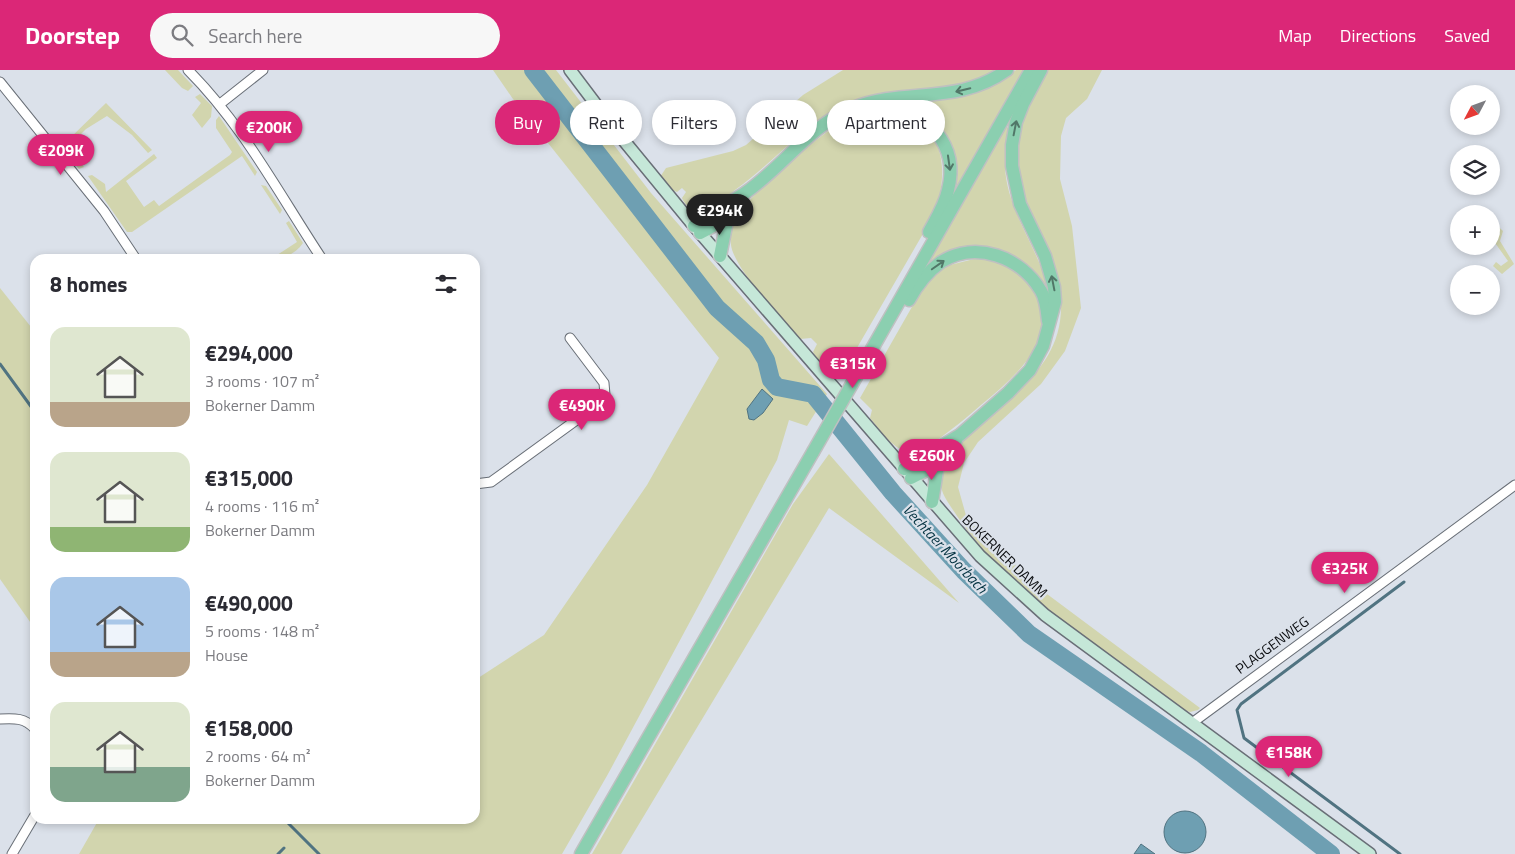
<!DOCTYPE html>
<meta charset="utf-8">
<style>
body{margin:0;font-family:"Titillium Web",sans-serif;background:#f7f7f7;color:#2b2b33;height:100vh;display:flex;flex-direction:column;font-size:19px;white-space:nowrap}
*{box-sizing:border-box;margin:0}
p{font-size:16px;color:#7c7c81}
.icon{flex:none;width:28px;height:28px;fill:none;stroke:currentColor;stroke-width:2;stroke-linecap:round;stroke-linejoin:round}
.map{position:relative;flex:1;overflow:hidden}
.panel{position:absolute;left:30px;top:184px;width:450px;height:570px;display:flex;flex-direction:column;background:#fff;border-radius:15px;box-shadow:0 2px 8px #0003}
.panel>*{flex:none}
.guide{position:absolute;left:495px;top:30px;width:475px;height:45px;display:flex;gap:10px}
.needle{width:32px;rotate:229deg}
.fabs{position:absolute;left:1450px;top:15px;display:grid;gap:10px}
.fabs a{display:grid;place-items:center;width:50px;height:50px;border-radius:50%;background:#fff;box-shadow:0 2px 8px #0003;font-size:25px}
.price{position:absolute;translate:-50% -42px;padding:0 11px;border-radius:18px;background:#db2777;color:#fff;font-size:16px;line-height:32px;filter:drop-shadow(0 1px 2px #0008)}
.price::after{content:'';position:absolute;left:50%;top:30px;width:15px;height:11px;margin-left:-8px;background:inherit;clip-path:polygon(0 0,100% 0,50% 100%)}
.price.active{background:#222;color:#fff}
ul{padding:0;list-style:none}
li{display:flex;align-items:center;gap:15px;height:125px;padding:0 20px}
li span{display:grid;place-items:center;flex:none;width:140px;height:100px;border-radius:15px;color:#555}
li>.icon{margin-inline-start:auto}
span .icon{width:60px;height:60px;fill:#fffc;stroke-width:1}
li b{font-size:21px}
h2{display:flex;justify-content:space-between;align-items:center;height:60px;padding:0 20px;font-size:21px}
.pill{padding:0 18px;border-radius:22px;background:#fff;box-shadow:0 2px 8px #0003;font-size:18px;line-height:45px}
.pill.active{background:#db2777;color:#fff}
header{display:flex;align-items:center;gap:30px;box-sizing:border-box;height:70px;padding:0 25px;background:#db2777;color:#fff}
header strong{font-size:24px}
nav{display:flex;gap:28px;margin-inline-start:auto;font-size:18px}
.search{width:350px;height:45px;background:#f7f7f7;display:flex;align-items:center;gap:12px;box-sizing:border-box;padding:0 18px;border-radius:28px;color:#7c7c81;font-size:19px}
.map>svg:first-child{display:block}
.green{fill:#d2d5ae}
.water{fill:#6e9fb2;stroke:#507381}
.lines{fill:none;stroke-linecap:round;stroke-linejoin:round}
.stream{stroke:#507381;stroke-width:3}
.river{stroke:#6e9fb2;stroke-width:18}
.street-casing{stroke:#696f77;stroke-width:11}
.secondary-casing{stroke:#696f77;stroke-width:14}
.primary-casing{stroke:#bfc0c1;stroke-width:15}
.street{stroke:#fff;stroke-width:9}
.secondary{stroke:#c5e7d8;stroke-width:11}
.primary{stroke:#8bcfb0;stroke-width:12}
.primary-bridge-casing{stroke:#bfc0c1;stroke-width:15;stroke-linecap:butt}
.primary-bridge{stroke:#8bcfb0;stroke-width:12}
.oneway{stroke:#517768}
.labels{text-anchor:middle;stroke-width:4.5;stroke-linejoin:round;paint-order:stroke}
.street-label{font-size:14px;fill:#0a0c0f;stroke:#dbe1ea}
.water-label{font-size:15px;font-style:italic;fill:#033240;stroke:#dbe1ea}
</style>
<header>
<strong>Doorstep</strong>
<div class="search"><svg class="icon" aria-label="search" viewBox="0 0 24 24"><circle cx="10" cy="10" r="6"/><path d="M15 15l6 6"/></svg>Search here</div>
<nav><a>Map</a><a>Directions</a><a>Saved</a></nav>
</header>
<div class="map">
<svg width="1515" height="784" viewBox="0 0 1515 784">
<rect width="100%" height="100%" fill="#dbe1ea"/>
<g class="green">
<polygon points="165,0 178,0 193,16 188,21 182,18"/>
<polygon points="493,0 556,0 651,123 827,324 807,356 789,350 777,390 608,704 562,784 79,784 99,749 475,749 475,610 544,565 647,415 719,288 513,29"/>
<path d="M843,0H998C979,9 962,17 941,20C906,24 872,20 840,37C805,55 769,96 735,120C723,130 711,139 696,142C689,138 685,135 682,128L686,122L682,118L677,122L672,120L660,107L666,98L733,81L746,75L803,25Z"/>
<path d="M1016,0H1025L957,117C953,110 955,99 955,91C954,63 931,44 908,34L907,31C947,32 985,26 1016,0Z"/>
<path d="M1048,0H1102L1087,29L1066,48L1061,66L1060,109L1072,156L1081,238L1065,281L1041,314L978,372L964,393L958,417L967,449L1047,524L1200,638L1198,640L1190,642L1182,639C1102,580 1008,524 953,440C947,431 940,422 941,411C943,380 976,359 998,340C1030,311 1061,284 1061,237C1062,207 1050,182 1037,156C1020,121 1011,81 1024,42C1029,28 1040,13 1048,0Z"/>
<polygon points="200,24 212,36 211,47 202,58 192,45 201,33 195,27"/>
<polygon points="106,33 152,80 148,83 132,65 107,46 86,59 68,77 84,97 79,99 56,71 63,65 68,70"/>
<path d="M873,39C939,46 953,85 935,143L839,309C828,305 819,292 813,282L817,274L811,268L800,269C783,249 734,199 731,175C730,169 730,161 731,156C741,130 816,68 841,52C851,46 862,43 873,39Z"/>
<polygon points="219,46 257,102 255,106 242,86 132,162 127,162 88,106 92,105 105,114 106,122 154,84 157,88 126,111 144,137 154,130 159,136 230,85 232,82 216,58 216,50"/>
<path d="M1006,57L1009,58C1007,71 1005,84 1005,97C1007,143 1042,182 1050,227C1028,194 1001,164 958,183C949,187 935,197 926,196Z"/>
<polygon points="261,115 266,116 282,140 280,144"/>
<polygon points="1491,150 1503,161 1500,171 1514,194 1502,204 1493,196 1496,192 1501,196 1508,191 1493,170 1500,164"/>
<path d="M289,151L303,173C296,184 283,189 271,189L297,172L286,153Z"/>
<path d="M974,189C998,189 1019,198 1032,219C1062,268 1016,306 981,335C961,353 940,368 918,384C895,383 883,364 870,348L872,340L860,328L925,214L946,196Z"/>
<polygon points="0,218 35,262 35,559 0,509"/>
<polygon points="829,384 959,533 829,438 621,784 592,784 793,434"/>
</g>
<g class="water">
<polygon points="762,319 773,329 763,343 754,350 749,349 747,339"/>
<circle cx="1185" cy="762" r="21"/>
<polygon points="1141,774 1155,784 1134,784"/>
</g>
<g class="lines">
<g class="stream">
<polyline points="0,294 35,342"/>
<polyline points="284,749 319,784"/>
<polyline points="278,784 284,778"/>
<polyline points="1400,784 1244,668 1237,640 1241,634 1404,512"/>
</g>
<polyline class="river" points="533,0 717,238 756,273 766,290 771,310 777,317 813,324 893,423 964,501 1029,564 1201,683 1331,784"/>
<defs>
<g id="street">
<path d="M188,0C243,55 279,124 322,189"/>
<polyline points="0,12 104,141 136,189"/>
<polyline points="220,34 263,0"/>
<polyline points="475,414 491,412 597,335 605,325 604,313 570,268"/>
<path d="M0,649C15,648 25,648 35,659"/>
<polyline points="1192,653 1515,415"/>
<polyline points="12,784 35,745"/>
</g>
<polyline id="secondary" points="570,0 616,61 694,156 980,486 1045,545 1370,784"/>
<g id="primary">
<path d="M884,32C926,41 960,74 948,120C945,135 936,149 929,162"/>
<path d="M694,156C709,142 729,134 745,123C783,97 810,55 853,38C905,17 957,36 1007,0"/>
<path d="M700,163C719,154 729,145 742,128"/>
<polyline points="720,186 728,146"/>
<path d="M909,230C917,215 927,202 941,192C976,170 1021,187 1041,221C1046,229 1047,242 1048,251"/>
<polyline points="852,314 1031,0"/>
<polyline points="904,399 960,365 1008,323 1030,300 1043,276 1055,232 1054,217 1045,186 1020,134 1012,96 1012,75 1016,52 1023,34 1041,0"/>
<polyline points="911,408 938,394 956,370"/>
<polyline points="932,432 938,394"/>
<polyline points="581,784 813,382"/>
</g>
</defs>
<use href="#street" class="street-casing"/>
<use href="#secondary" class="secondary-casing"/>
<use href="#primary" class="primary-casing"/>
<use href="#street" class="street"/>
<use href="#secondary" class="secondary"/>
<use href="#primary" class="primary"/>
<defs>
<polyline id="primary-bridge" points="813,382 852,314"/>
</defs>
<use href="#primary-bridge" class="primary-bridge-casing"/>
<use href="#primary-bridge" class="primary-bridge"/>
</g>
<defs><path id="oneway-shaft" d="M-6 0H5M1.5-3L5.5 0L1.5 3" fill="none" stroke-width="1.6" stroke-linecap="round" stroke-linejoin="round" transform="scale(1.25)"/></defs>
<g class="oneway">
<use href="#oneway-shaft" transform="translate(963 20) rotate(166)"/>
<use href="#oneway-shaft" transform="translate(1015 58) rotate(-79)"/>
<use href="#oneway-shaft" transform="translate(949 93) rotate(82)"/>
<use href="#oneway-shaft" transform="translate(938 195) rotate(-35)"/>
<use href="#oneway-shaft" transform="translate(1053 213) rotate(-101)"/>
</g>
<g class="labels">
<g class="street-label">
<text transform="translate(1005 486) rotate(44)" y="5">BOKERNER DAMM</text>
<text transform="translate(1272 575) rotate(-36)" y="5">PLAGGENWEG</text>
</g>
<g class="water-label">
<text transform="translate(945 479) rotate(47)" y="5">Vechtaer Moorbach</text>
</g>
</g>
</svg>
<div class="fabs">
<a><svg class="needle" viewBox="-14 -14 28 28"><path d="M0-13l5 13h-10z" fill="#e53935"/><path d="M0 13l5-13h-10z" fill="#7c7c81"/></svg></a>
<a><svg class="icon" aria-label="layers" viewBox="0 0 24 24"><path d="M12 4l9 5-9 5-9-5zM3 14l9 5 9-5"/></svg></a>
<a>+</a>
<a>−</a>
</div>
<b class="price" style="left:269px;top:83px">€200K</b>
<b class="price" style="left:61px;top:106px">€209K</b>
<b class="price active" style="left:720px;top:166px">€294K</b>
<b class="price" style="left:853px;top:319px">€315K</b>
<b class="price" style="left:582px;top:361px">€490K</b>
<b class="price" style="left:932px;top:411px">€260K</b>
<b class="price" style="left:1345px;top:524px">€325K</b>
<b class="price" style="left:1289px;top:708px">€158K</b>
<div class="guide">
<a class="pill active">Buy</a>
<a class="pill">Rent</a>
<a class="pill">Filters</a>
<a class="pill">New</a>
<a class="pill">Apartment</a>
</div>
<section class="panel">
<h2>8 homes<svg class="icon" aria-label="filters" viewBox="0 0 24 24"><path d="M4 7h16M4 17h16"/><circle cx="9" cy="7" r="2"/><circle cx="15" cy="17" r="2"/></svg></h2>
<ul>
<li><span style="background:linear-gradient(#dfe7d0 75%,#b9a48a 0)"><svg class="icon" aria-label="home" viewBox="0 0 24 24"><path d="M3 11l9-7 9 7M6 9v11h12V9"/></svg></span><div><b>€294,000</b><p>3 rooms · 107 m²</p><p>Bokerner Damm</p></div></li>
<li><span style="background:linear-gradient(#dfe7d0 75%,#8fb573 0)"><svg class="icon" aria-label="home" viewBox="0 0 24 24"><path d="M3 11l9-7 9 7M6 9v11h12V9"/></svg></span><div><b>€315,000</b><p>4 rooms · 116 m²</p><p>Bokerner Damm</p></div></li>
<li><span style="background:linear-gradient(#a9c7e8 75%,#b9a48a 0)"><svg class="icon" aria-label="home" viewBox="0 0 24 24"><path d="M3 11l9-7 9 7M6 9v11h12V9"/></svg></span><div><b>€490,000</b><p>5 rooms · 148 m²</p><p>House</p></div></li>
<li><span style="background:linear-gradient(#dfe7d0 65%,#7fa58c 0)"><svg class="icon" aria-label="home" viewBox="0 0 24 24"><path d="M3 11l9-7 9 7M6 9v11h12V9"/></svg></span><div><b>€158,000</b><p>2 rooms · 64 m²</p><p>Bokerner Damm</p></div></li>
</ul>
</section>
</div>
